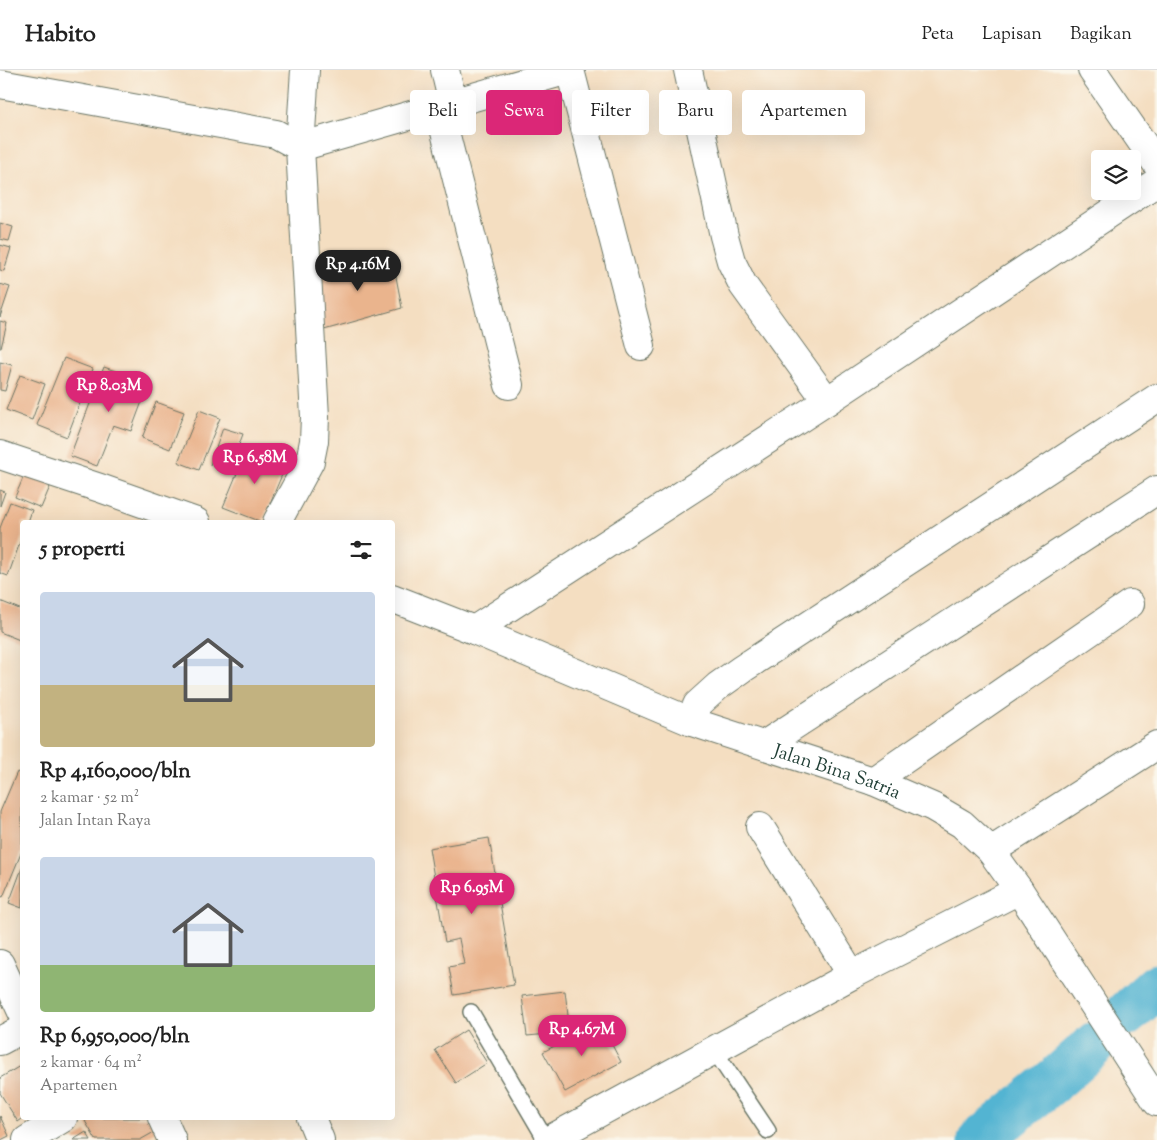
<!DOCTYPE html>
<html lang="id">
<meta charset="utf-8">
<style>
body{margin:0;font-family:"Sorts Mill Goudy",serif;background:#f2f2f2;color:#222;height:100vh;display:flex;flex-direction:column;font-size:19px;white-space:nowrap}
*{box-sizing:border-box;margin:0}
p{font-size:16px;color:#767676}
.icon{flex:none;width:28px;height:28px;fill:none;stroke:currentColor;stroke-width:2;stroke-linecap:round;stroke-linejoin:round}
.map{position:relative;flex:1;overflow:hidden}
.drawer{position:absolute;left:20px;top:450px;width:375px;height:600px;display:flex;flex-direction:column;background:#fff;border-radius:5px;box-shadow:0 5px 20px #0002}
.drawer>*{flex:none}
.hud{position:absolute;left:410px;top:20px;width:475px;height:45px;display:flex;gap:10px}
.tools{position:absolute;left:1091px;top:80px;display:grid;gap:10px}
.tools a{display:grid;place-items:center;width:50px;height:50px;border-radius:5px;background:#fff;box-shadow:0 5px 20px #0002;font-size:25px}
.price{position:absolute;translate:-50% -42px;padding:0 11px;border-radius:18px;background:#db2777;color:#fff;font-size:16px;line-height:32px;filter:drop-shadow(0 1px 2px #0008)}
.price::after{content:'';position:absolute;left:50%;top:30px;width:15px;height:11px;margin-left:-8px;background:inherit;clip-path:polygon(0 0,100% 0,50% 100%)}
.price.selected{background:#222;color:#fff}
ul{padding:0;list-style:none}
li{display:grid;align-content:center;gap:10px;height:265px;padding:0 20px}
li span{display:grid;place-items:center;height:155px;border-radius:5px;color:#555}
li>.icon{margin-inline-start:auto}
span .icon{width:90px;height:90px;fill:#fffc;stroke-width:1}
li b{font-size:21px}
h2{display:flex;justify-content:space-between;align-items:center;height:60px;padding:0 20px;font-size:21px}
.tag{padding:0 18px;border-radius:5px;background:#fff;box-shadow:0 5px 20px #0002;font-size:18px;line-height:45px}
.tag.selected{background:#db2777;color:#fff}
header{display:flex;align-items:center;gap:30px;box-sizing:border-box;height:70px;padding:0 25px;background:#fff;border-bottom:1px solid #e0e0e0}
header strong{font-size:24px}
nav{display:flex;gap:28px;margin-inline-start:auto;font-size:18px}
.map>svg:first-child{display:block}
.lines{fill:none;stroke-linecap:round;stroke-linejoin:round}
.river{stroke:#53b4d2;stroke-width:45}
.building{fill:#eab48d}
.lane-casing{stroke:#6a7565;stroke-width:18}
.street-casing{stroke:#6a7565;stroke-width:30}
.lane{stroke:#fff;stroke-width:15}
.street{stroke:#fff;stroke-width:28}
.labels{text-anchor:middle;stroke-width:5;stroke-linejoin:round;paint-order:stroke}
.street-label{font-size:19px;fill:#1f3d34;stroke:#fbf7ec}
</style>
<header>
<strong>Habito</strong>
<nav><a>Peta</a><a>Lapisan</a><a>Bagikan</a></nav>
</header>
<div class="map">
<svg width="1157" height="1070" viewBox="0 0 1157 1070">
<rect width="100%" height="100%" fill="#fbf7ec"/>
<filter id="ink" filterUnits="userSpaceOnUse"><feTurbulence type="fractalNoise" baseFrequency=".02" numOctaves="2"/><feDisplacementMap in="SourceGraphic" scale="10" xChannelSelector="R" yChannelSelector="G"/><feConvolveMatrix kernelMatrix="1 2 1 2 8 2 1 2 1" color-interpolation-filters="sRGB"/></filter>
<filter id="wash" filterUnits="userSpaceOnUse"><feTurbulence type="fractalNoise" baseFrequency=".0096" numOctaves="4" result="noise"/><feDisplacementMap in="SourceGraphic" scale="20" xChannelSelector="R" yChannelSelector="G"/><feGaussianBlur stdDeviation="1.12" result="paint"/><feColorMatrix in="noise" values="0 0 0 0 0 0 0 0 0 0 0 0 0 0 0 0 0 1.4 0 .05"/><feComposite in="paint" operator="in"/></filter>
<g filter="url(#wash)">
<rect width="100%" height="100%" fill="#f4dec1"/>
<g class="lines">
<g class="river">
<polyline points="1125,945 1157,916"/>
<polyline points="980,1070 1058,1007 1095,974"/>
</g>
</g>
<g id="blocks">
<g class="building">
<polygon points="0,153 13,157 9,171 0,169"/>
<polygon points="0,175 11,178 4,201 0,200"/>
<polygon points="392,186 402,238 324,260 317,203"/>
<polygon points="0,214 10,217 0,247"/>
<polygon points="0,251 7,253 1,278 0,278"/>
<polygon points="64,288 93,299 67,367 37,355"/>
<polygon points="0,292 12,295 5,321 0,320"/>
<polygon points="104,297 149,313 131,361 113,355 97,396 70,386"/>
<polygon points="20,305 45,314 32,350 6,340"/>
<polygon points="156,332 184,342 170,379 142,368"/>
<polygon points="199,340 220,348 199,400 178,392"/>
<polygon points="223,358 243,364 229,402 210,395"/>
<polygon points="248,377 287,393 262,452 223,437"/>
<polygon points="26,401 52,412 41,438 15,427"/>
<polygon points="0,420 5,422 0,436"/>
<polygon points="10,432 32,440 28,452 22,452 22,467 8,506 0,503 0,458"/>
<polygon points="0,531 22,540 22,571 0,562"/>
<polygon points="17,702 22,704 22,781 3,827 0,826 0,742"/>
<polygon points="489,768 514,915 454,925 449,897 464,894 459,869 445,872 429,778"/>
<polygon points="22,798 22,838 9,833"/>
<polygon points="565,921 570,962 527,966 522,926"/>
<polygon points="600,952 621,992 565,1022 543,982"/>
<polygon points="466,960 487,993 456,1013 435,980"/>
<polygon points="20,996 22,1000 22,1049 18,1052 0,1023 0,1008"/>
<polygon points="0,1046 9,1066 1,1070 0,1070"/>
<polygon points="90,1048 149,1048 156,1061 140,1070 96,1070 85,1051"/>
<polygon points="86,1062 91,1070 73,1070"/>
</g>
</g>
</g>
<g filter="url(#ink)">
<use href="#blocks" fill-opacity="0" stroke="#6a7565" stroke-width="1"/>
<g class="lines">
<defs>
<g id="lane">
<polyline points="471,942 546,1070"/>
<polyline points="714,980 768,1061"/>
</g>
<g id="street">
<polyline points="445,0 453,34"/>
<polyline points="570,0 641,276"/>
<polyline points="688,0 724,166 731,191 743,215 827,331"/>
<polyline points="1092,0 1157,94"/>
<polyline points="0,14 276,64 300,77 568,0"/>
<polyline points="439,38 509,315"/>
<polyline points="0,385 100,418 196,452"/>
<polyline points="277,452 310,391 314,371 315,347 300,77 305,0"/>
<path id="s1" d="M392,528L474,560L692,652L873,711L933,737L962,754L991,781L1019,820L1157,1032"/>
<polyline points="474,560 827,331 1157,112"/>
<polyline points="692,652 697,635 718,616 742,599 1157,328"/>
<polyline points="764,675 1157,420"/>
<polyline points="873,711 1130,534"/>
<polyline points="760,757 852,905"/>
<polyline points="991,781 1157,675"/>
<polyline points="0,894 22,942"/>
<polyline points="0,971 13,964 22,961"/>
<polyline points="162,1048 172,1070"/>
<polyline points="311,1048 320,1070"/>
<polyline points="27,1070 63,1048"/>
<polyline points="549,1070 852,905 1019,820"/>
</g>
</defs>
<use href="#lane" class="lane-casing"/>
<use href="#street" class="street-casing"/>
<use href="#lane" class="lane"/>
<use href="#street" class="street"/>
</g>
</g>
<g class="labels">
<g class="street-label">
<text dy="7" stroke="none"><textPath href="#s1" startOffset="478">Jalan Bina Satria</textPath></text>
</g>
</g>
</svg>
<div class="tools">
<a><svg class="icon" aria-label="layers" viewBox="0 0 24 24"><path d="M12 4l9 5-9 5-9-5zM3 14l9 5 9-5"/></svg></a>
</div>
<b class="price selected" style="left:358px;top:222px">Rp 4.16M</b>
<b class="price" style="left:109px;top:343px">Rp 8.03M</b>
<b class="price" style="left:255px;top:415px">Rp 6.58M</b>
<b class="price" style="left:472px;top:845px">Rp 6.95M</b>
<b class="price" style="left:582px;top:987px">Rp 4.67M</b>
<div class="hud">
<a class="tag">Beli</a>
<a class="tag selected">Sewa</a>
<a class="tag">Filter</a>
<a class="tag">Baru</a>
<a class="tag">Apartemen</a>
</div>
<section class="drawer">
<h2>5 properti<svg class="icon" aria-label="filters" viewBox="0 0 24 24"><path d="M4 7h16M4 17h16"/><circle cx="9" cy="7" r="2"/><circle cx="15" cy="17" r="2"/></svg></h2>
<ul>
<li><span style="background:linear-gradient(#c9d6e8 60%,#c2b280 0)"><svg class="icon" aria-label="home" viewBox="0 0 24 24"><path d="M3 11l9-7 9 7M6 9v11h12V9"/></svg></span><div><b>Rp 4,160,000/bln</b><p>2 kamar · 52 m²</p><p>Jalan Intan Raya</p></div></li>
<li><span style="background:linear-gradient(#c9d6e8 70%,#8fb573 0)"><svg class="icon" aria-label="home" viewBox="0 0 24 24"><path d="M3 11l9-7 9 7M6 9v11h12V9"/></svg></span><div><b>Rp 6,950,000/bln</b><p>2 kamar · 64 m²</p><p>Apartemen</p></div></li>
</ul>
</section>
</div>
